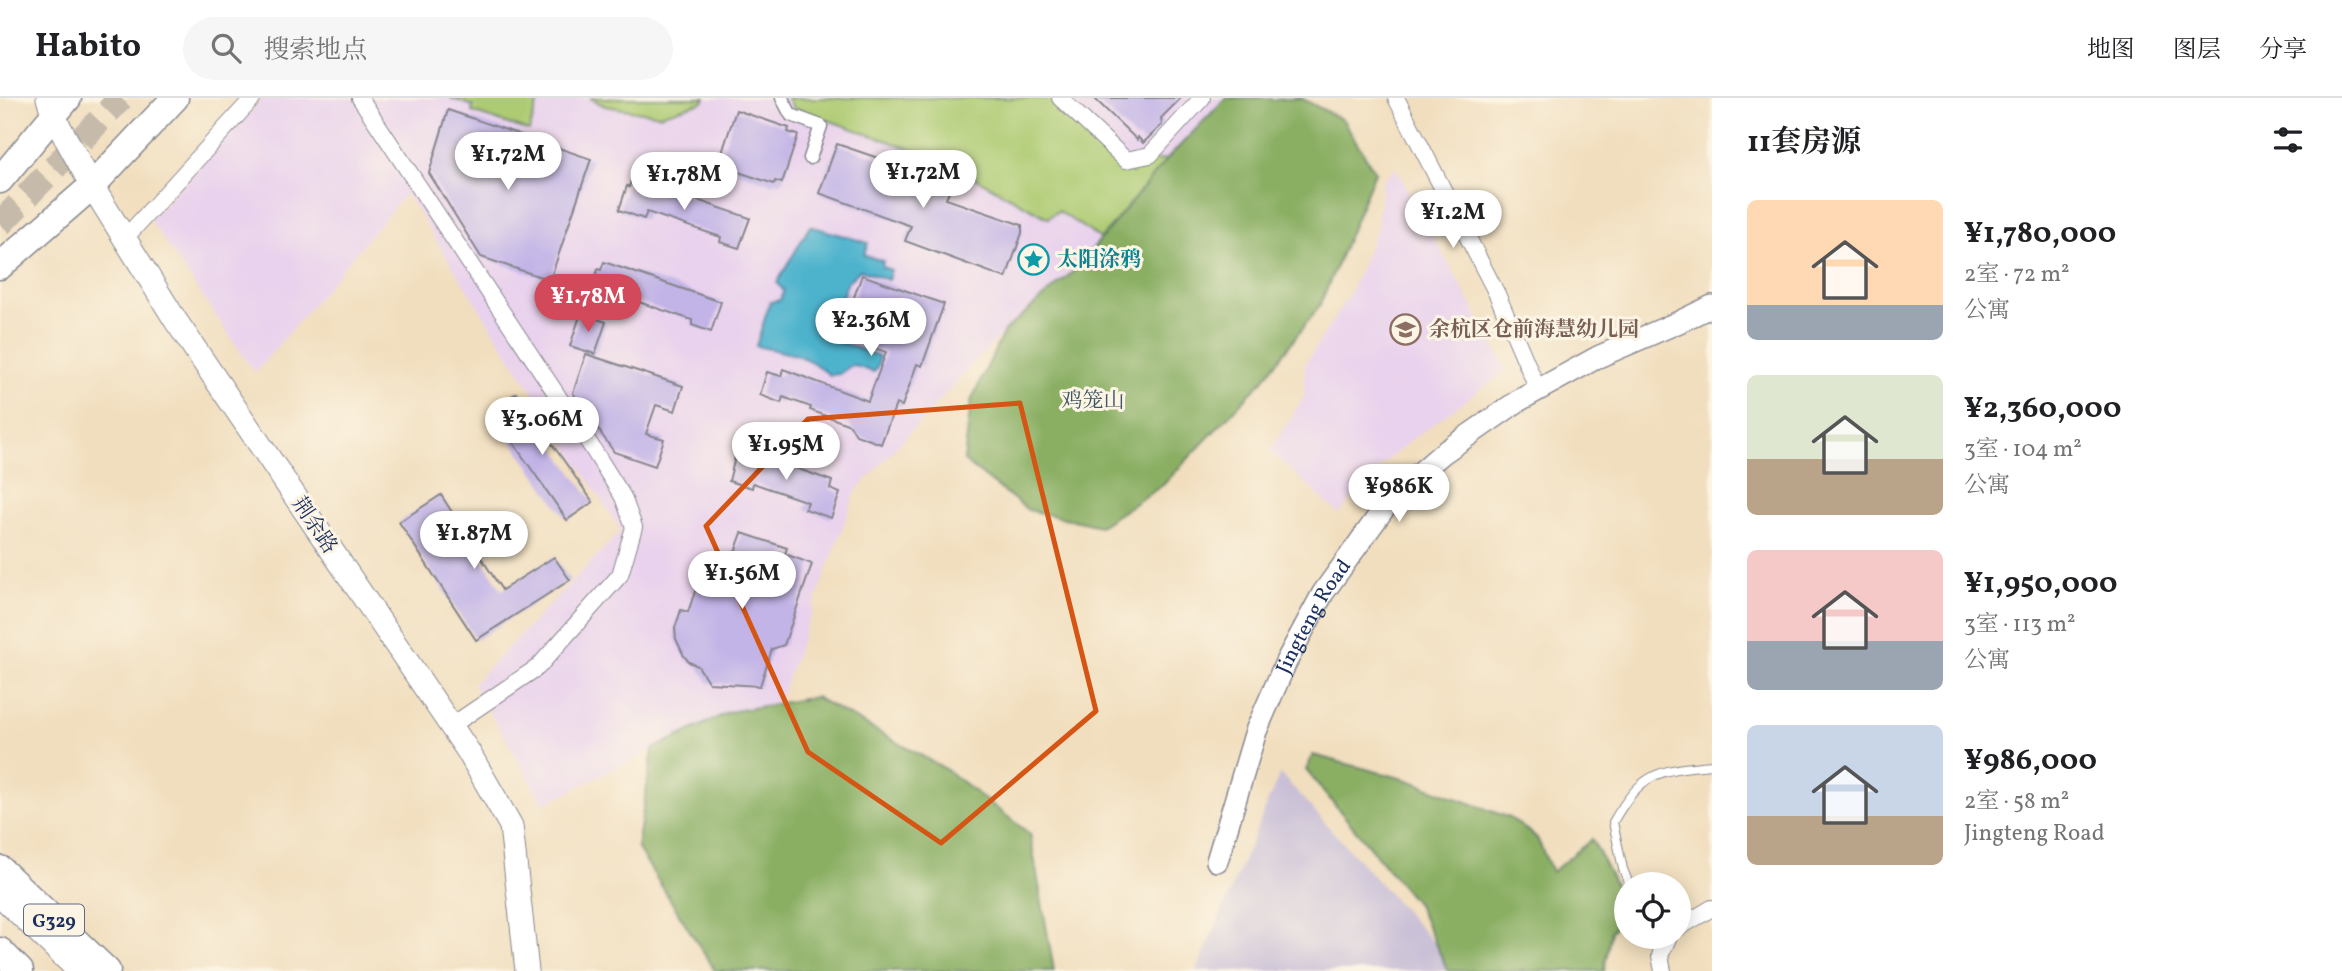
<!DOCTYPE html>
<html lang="zh">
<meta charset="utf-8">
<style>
body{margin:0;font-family:Vollkorn,"Noto Serif SC",serif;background:#f6f6f6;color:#202124;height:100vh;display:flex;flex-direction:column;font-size:26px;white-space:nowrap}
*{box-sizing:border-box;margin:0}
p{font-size:23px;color:#757577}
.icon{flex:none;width:38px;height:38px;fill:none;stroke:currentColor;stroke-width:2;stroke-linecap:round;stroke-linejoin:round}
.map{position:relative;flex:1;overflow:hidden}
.drawer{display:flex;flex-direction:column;background:#fff;width:630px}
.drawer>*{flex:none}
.tools{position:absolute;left:1614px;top:774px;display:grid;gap:14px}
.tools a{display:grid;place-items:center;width:77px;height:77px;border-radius:50%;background:#fff;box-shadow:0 4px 18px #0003;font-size:35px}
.price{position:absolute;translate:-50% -60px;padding:0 16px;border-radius:24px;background:#fff;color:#222;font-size:23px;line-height:46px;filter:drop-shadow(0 2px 4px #0008)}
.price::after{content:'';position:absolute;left:50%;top:42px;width:21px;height:16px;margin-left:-10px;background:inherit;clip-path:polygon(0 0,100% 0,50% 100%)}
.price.current{background:#d1495b;color:#fff}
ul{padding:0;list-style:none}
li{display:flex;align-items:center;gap:21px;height:175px;padding:0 35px}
li span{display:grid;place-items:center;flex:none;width:196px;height:140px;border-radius:10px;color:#555}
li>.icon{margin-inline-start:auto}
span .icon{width:84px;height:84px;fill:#fffc;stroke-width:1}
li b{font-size:30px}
h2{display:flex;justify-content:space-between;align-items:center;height:84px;padding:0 35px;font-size:30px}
header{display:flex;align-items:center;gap:42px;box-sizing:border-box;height:98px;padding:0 35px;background:#fff;border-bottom:2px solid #e0e0e0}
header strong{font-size:33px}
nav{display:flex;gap:38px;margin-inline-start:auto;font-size:24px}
.search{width:490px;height:63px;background:#f6f6f6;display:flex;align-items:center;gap:18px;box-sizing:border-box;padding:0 24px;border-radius:38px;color:#757577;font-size:26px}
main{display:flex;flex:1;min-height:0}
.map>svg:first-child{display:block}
.built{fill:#e9d2ed}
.industrial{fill:#c9bfd7}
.green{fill:#adcb72;stroke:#647d68;stroke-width:2}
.forest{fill:#8aaf64;stroke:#526f61;stroke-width:2}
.water{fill:#4eb3cd;stroke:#347196;stroke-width:2}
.building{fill:#c2b4e7}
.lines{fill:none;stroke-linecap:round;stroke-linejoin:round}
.trunk-tunnel{stroke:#c6bbab;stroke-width:26;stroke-dasharray:26 13;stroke-linecap:butt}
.service-casing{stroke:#86868e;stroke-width:10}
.pedestrian-casing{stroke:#86868e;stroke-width:15}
.minor-casing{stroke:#86868e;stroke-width:18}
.tertiary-casing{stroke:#86868e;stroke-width:24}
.secondary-casing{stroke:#86868e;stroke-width:25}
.trunk-casing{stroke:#86868e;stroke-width:29}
.motorway-casing{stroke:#86868e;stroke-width:32}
.service{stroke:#fff;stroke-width:8}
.pedestrian{stroke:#fff;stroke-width:12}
.minor{stroke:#fff;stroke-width:16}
.tertiary{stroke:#fff;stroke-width:21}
.secondary{stroke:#fff;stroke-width:23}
.trunk{stroke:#fff;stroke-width:26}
.motorway{stroke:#fff;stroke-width:30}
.marked{fill:none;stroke:#d45514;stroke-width:5;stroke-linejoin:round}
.labels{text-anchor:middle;stroke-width:6;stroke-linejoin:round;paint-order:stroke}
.shield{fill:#fcf5e5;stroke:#5e6a86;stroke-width:2}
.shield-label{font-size:19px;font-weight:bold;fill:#1b2f5e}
.culture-label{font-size:21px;font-weight:bold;fill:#0d838f;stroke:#fcf5e5;text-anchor:start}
.education-label{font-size:21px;font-weight:bold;fill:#785e54;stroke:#fcf5e5;text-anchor:start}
.park-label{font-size:21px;fill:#405663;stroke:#fcf5e5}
.street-label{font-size:21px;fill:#1b2f5e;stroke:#fcf5e5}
</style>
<header>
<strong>Habito</strong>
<div class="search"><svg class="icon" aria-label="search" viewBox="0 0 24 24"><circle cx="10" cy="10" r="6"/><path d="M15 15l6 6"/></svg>搜索地点</div>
<nav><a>地图</a><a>图层</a><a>分享</a></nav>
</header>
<main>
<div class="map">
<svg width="1712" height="873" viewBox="0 0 1712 873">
<rect width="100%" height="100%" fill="#fcf5e5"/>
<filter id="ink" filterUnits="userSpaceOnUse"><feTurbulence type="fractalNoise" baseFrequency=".0143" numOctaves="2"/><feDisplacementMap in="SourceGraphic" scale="14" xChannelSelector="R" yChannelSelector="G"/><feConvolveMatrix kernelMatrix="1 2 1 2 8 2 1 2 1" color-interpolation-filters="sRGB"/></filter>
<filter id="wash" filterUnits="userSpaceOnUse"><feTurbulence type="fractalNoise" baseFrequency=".00686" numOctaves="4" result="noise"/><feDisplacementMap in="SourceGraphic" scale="28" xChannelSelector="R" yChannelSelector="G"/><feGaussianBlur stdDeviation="1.57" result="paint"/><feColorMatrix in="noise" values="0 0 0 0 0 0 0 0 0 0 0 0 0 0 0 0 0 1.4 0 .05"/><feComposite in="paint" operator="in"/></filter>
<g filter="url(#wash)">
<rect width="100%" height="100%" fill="#f1debe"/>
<g class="built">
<polygon points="263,0 1226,0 1167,61 1075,172 1004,233 856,393 778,606 729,614 544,706 473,586 621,433 406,95 255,275 150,122"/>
<polygon points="1396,70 1507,272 1411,342 1375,373 1339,416 1270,353 1304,299 1305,266 1350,195 1377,130 1383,82"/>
</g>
<polygon class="industrial" points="1280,675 1459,873 1197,873"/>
<g class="green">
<polygon points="450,0 539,0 529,33 472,14 473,8"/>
<polygon points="590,0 705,0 703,4 660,17 605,8"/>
<polygon points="787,0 1054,0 1125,66 1167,61 1101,141 1058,113 1048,120 940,61 793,10"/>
</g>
<g class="forest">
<polygon points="1226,0 1271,0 1272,2 1301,0 1343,22 1375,74 1320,207 1263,282 1163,387 1100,428 1028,412 964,363 971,303 1004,233 1075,172 1167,61"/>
<polygon points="815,599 944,670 1030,736 1054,873 715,873 637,749 653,651 729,614"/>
<polygon points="1313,657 1408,682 1510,720 1537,740 1552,774 1592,741 1626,808 1626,818 1611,833 1604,873 1448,873 1417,806 1306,672"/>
</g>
<path class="water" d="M810,128C830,134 848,139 868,145L864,157L883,163L882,169L891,172L888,182L860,172L848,183L832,225L840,244L879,258L878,267L874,274L852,267L839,276L830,277L812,264L797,257L756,248L770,204L780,202L784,193L777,185Z"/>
<g id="blocks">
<g class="building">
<polygon points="1094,0 1181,0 1161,20 1162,27 1143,45 1138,39 1137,42"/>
<polygon points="448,12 591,61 550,182 481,159 429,75"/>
<polygon points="736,12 789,30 788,34 798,37 782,85 775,83 774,86 718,67"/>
<polygon points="837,46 952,85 946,101 1022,127 1022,135 1006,180 905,143 911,128 819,95"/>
<polygon points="632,80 750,120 739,150 720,144 721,139 647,114 644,121 619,112 627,88 629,89"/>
<polygon points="604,164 721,204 711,234 692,227 692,222 618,197 616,204 590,196 598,171 601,172"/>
<polygon points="862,177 944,206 922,268 917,266 902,308 896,306 881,346 856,337 850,327 810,312 811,309 783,299 781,305 760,297 767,274 781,278 783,271 868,303 886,254 840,238"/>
<polygon points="581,215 606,224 595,256 570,248"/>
<polygon points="586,256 683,288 675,313 656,307 646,336 664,341 655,368 614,354 573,295"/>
<polygon points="516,295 593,404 567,422 491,313"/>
<polygon points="751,354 832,383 830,391 840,395 831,420 805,411 808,404 753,385 752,390 729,383 735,359 748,363"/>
<polygon points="441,397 502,492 554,459 570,482 476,542 399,424"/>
<polygon points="742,435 787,450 785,456 812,466 784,547 772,551 760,588 709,585 698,568 689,564 684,558 676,541 675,530 681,512 688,514 707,459 735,454"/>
</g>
</g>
</g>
<g filter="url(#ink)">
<use href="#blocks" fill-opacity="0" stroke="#86868e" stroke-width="2"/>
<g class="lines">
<polyline class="trunk-tunnel" points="0,126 121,0"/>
<defs>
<g id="service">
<path d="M1629,786L1623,771L1613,724C1642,674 1657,672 1712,667"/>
<polyline points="1651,838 1659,856"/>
</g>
<polyline id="pedestrian" points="782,0 791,17 821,28 810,60"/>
<g id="minor">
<polyline points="360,0 591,348 623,399 634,429 620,477 538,569 451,628"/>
<polyline points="1060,0 1126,62 1150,57 1202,0"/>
<polyline points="1396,0 1497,196 1538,292"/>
<polyline points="125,140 253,0"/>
<polyline points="1678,830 1712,810"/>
<polyline points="1663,873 1660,858 1669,838"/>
</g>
<g id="tertiary">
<path id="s1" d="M1217,763L1256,633L1286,564L1323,495L1393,398L1443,355L1518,303L1598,259L1679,224L1712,208"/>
</g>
<polyline id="secondary" points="48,0 54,19 92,88 176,223 468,653 511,728 527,873"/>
<g id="trunk">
<polyline points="0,82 68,0"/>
<polyline points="0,168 92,88 175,0"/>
<polyline points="0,771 107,873"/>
<polyline points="0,853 20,873"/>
</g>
<polyline id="motorway" points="0,792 84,873"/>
</defs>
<use href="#service" class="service-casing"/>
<use href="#pedestrian" class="pedestrian-casing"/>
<use href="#minor" class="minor-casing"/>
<use href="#tertiary" class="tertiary-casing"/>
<use href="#secondary" class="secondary-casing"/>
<use href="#trunk" class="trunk-casing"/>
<use href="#motorway" class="motorway-casing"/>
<use href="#service" class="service"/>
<use href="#pedestrian" class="pedestrian"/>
<use href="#minor" class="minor"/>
<use href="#tertiary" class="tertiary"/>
<use href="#secondary" class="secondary"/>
<use href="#trunk" class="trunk"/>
<use href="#motorway" class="motorway"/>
</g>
</g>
<path class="marked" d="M1020,305L1096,613L941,745L808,654L706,428L808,321Z"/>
<defs>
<symbol id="sight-ring" viewBox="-11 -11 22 22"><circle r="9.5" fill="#fcf5e5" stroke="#0f9aa8" stroke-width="1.5"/><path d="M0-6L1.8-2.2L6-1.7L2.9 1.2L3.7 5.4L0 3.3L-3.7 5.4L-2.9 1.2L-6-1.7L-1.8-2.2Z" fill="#0f9aa8"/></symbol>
<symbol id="school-ring" viewBox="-11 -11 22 22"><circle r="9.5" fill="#fcf5e5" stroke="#8d6e63" stroke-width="1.5"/><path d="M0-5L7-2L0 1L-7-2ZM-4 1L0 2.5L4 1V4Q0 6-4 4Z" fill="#8d6e63"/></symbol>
</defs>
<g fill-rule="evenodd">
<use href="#sight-ring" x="1016" y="144" width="35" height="35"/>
<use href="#school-ring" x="1388" y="214" width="35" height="35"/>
</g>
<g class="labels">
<rect class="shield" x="24" y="806.5" width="60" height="31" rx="5"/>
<g class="shield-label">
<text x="54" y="829">G329</text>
</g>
<g class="culture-label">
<text x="1057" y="168">太阳涂鸦</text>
</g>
<g class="education-label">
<text x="1429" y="238">余杭区仓前海慧幼儿园</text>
</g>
<g class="park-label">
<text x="1093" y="309">鸡笼山</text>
</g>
<g class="street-label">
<text transform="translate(315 427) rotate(56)" y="7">荆余路</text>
<text dy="7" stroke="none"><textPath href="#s1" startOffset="264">Jingteng Road</textPath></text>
</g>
</g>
</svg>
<div class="tools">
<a><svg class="icon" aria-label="locate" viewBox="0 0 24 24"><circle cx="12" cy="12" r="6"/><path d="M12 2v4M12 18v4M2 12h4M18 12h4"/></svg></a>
</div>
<b class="price" style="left:508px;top:94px">¥1.72M</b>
<b class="price" style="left:923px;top:112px">¥1.72M</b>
<b class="price" style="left:684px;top:114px">¥1.78M</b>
<b class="price" style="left:1453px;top:152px">¥1.2M</b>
<b class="price current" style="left:588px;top:236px">¥1.78M</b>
<b class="price" style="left:871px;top:260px">¥2.36M</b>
<b class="price" style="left:542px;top:359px">¥3.06M</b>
<b class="price" style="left:786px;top:384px">¥1.95M</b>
<b class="price" style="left:1399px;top:426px">¥986K</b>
<b class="price" style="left:474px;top:473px">¥1.87M</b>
<b class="price" style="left:742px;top:513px">¥1.56M</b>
</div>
<section class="drawer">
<h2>11套房源<svg class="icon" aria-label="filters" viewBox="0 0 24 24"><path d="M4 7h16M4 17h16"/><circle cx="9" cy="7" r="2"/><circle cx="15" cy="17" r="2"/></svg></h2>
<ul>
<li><span style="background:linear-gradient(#ffd9b3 75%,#9aa5b1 0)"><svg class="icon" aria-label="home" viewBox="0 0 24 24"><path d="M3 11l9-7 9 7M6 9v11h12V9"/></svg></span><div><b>¥1,780,000</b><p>2室 · 72 m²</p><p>公寓</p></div></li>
<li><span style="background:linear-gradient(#dfe7d0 60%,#b9a48a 0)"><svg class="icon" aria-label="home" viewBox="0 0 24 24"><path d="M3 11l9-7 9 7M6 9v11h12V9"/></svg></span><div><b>¥2,360,000</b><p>3室 · 104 m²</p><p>公寓</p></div></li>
<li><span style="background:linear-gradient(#f6c9c9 65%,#9aa5b1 0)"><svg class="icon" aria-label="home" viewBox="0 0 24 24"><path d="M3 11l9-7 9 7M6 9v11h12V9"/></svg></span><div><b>¥1,950,000</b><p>3室 · 113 m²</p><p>公寓</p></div></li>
<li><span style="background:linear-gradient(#c9d6e8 65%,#b9a48a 0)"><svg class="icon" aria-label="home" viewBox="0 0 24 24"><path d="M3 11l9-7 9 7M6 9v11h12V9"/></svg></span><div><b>¥986,000</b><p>2室 · 58 m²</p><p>Jingteng Road</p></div></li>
</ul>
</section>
</main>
